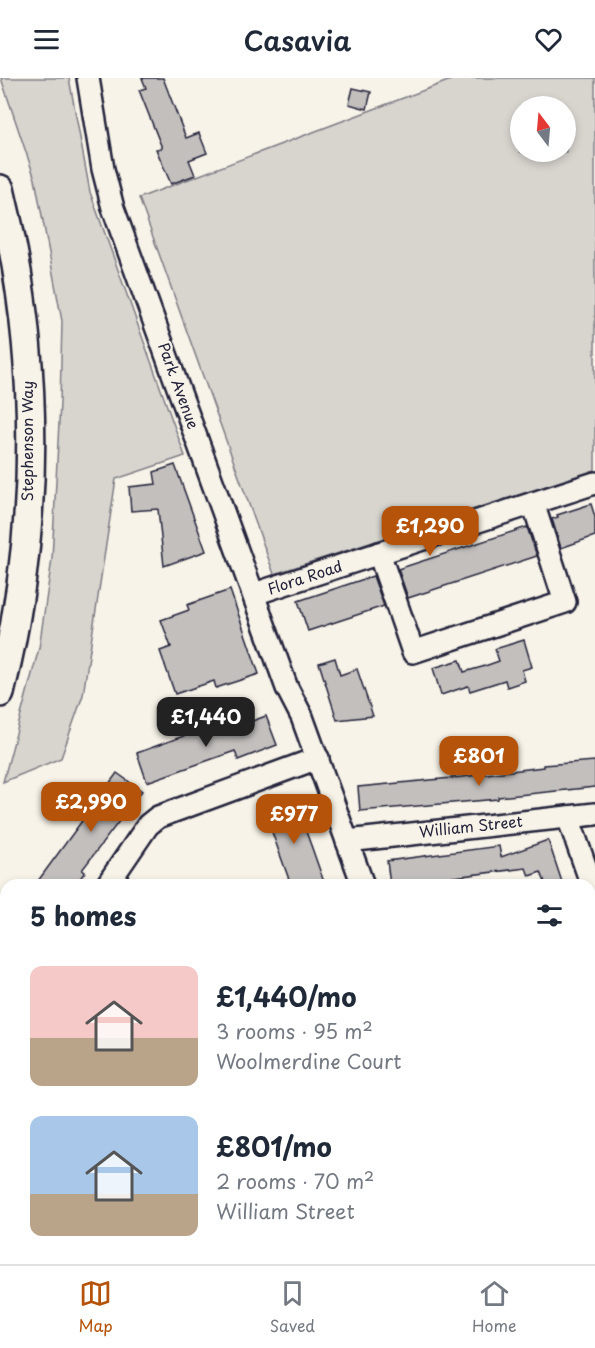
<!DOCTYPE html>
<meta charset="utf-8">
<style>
body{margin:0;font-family:"Playpen Sans",sans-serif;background:#f6f6f7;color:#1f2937;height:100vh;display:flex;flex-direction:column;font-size:22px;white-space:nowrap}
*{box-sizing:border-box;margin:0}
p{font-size:20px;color:#747a83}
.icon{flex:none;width:33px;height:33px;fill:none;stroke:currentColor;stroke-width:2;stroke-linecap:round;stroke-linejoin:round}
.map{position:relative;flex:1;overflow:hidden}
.side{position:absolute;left:0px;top:801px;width:596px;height:386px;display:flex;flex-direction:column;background:#fff;border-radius:18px 18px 0 0;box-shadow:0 3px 9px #0003}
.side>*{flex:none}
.needle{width:39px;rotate:344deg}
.buttons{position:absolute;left:510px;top:18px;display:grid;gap:12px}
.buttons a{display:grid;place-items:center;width:66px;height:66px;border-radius:50%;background:#fff;box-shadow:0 3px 9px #0003;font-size:30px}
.price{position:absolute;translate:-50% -51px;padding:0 14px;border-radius:12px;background:#b45309;color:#fff;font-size:20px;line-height:39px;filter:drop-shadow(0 2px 3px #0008)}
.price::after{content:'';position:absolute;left:50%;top:36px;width:18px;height:14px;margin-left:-9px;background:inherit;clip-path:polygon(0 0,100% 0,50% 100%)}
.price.on{background:#222;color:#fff}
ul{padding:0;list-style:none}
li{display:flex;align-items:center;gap:18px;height:150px;padding:0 30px}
li span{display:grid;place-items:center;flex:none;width:168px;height:120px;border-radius:12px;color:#555}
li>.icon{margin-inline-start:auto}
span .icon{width:72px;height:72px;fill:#fffc;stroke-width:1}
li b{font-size:26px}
h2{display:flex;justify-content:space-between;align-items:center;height:72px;padding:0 30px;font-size:26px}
header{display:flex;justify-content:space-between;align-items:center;height:78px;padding:0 30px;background:#fff;font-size:27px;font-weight:600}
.tab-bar{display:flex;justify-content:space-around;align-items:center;height:84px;border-top:2px solid #e0e1e3;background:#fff;font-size:16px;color:#747a83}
.tab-bar a{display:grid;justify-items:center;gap:3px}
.tab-bar .on{color:#b45309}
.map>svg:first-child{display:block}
.green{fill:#d8d5cf;stroke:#7d7c85;stroke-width:1.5;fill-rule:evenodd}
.building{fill:#c2bfbd;stroke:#22223b;stroke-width:1.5}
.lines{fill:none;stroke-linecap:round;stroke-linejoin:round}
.minor-casing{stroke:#22223b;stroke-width:26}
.major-casing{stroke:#22223b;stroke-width:32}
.minor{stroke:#f7f3e8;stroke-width:21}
.major{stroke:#f7f3e8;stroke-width:27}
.labels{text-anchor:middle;stroke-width:4.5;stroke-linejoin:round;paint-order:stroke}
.street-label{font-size:15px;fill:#22223b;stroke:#f7f3e8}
</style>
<header><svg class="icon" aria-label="menu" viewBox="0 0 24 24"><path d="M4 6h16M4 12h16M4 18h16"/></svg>Casavia<svg class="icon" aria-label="heart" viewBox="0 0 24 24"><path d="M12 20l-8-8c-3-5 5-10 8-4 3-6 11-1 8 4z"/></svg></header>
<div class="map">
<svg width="595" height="1186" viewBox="0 0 595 1186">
<rect width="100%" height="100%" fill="#f7f3e8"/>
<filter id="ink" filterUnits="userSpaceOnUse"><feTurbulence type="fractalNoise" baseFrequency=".0167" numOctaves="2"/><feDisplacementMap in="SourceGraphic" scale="12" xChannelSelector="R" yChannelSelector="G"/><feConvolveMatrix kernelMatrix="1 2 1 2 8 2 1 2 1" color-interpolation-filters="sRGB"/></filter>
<g filter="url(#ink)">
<g class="green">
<polygon points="1,0 69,0 90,114 185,378 116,401 83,617 61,680 3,704 39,570 52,481 60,325 62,243 35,101"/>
<path d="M456,0H595V392L274,496L139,120ZM520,28H566V74H520Z"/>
</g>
<g class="building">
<polygon points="142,0 163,0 186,60 199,55 207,75 189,82 195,97 171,106 156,71 162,70 139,12 146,10"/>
<polygon points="353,10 371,14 367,31 349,26"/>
<polygon points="175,387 206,473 164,488 158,431 131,433 129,409 156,406 154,394"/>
<polygon points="591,426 595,439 595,458 561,470 552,441 558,439 557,437"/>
<polygon points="527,449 537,478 408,520 398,491"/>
<polygon points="373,498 384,528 308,553 298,523"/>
<polygon points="230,512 259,596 216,610 214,603 175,616 160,573 171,569 161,542 189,532 187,527"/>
<polygon points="524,562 532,589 522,592 525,603 507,609 505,602 470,613 468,608 441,617 433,590 460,582 464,594 482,589 499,583 495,571"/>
<polygon points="335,580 340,597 357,591 373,638 337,642 319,585"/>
<polygon points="266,638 277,667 238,682 235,673 147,704 137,675 219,645 222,654"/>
<polygon points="595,683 595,709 498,719 498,721 360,733 358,709 462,699 543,689 543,687"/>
<polygon points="117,695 142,713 82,792 85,794 75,807 35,807"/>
<polygon points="294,721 312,770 325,807 291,807 264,732"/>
<polygon points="548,762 563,807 546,807 541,794 529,798 526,790 390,807 387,783 499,768 501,779"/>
</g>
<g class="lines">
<defs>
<g id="minor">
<polyline points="88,0 103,91 113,130 287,610 302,639 363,807"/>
<polyline points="379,475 413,574 565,524 533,425"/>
<polyline points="254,516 595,405"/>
<polyline points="568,739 595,816"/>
<polyline points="347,763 595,736"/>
<polyline points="107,807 148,747 158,739 318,680"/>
<polyline points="0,948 6,942"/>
<polyline points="292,1180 293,1186"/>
<polyline points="497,1180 499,1186"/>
</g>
<path id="major" d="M0,111C41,275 41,451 0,615"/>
</defs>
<use href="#minor" class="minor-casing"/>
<use href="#major" class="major-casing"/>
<use href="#minor" class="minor"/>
<use href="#major" class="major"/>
</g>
</g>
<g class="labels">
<g class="street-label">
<text transform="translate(178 308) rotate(70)" y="5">Park Avenue</text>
<text transform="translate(28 363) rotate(-90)" y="5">Stephenson Way</text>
<text transform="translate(305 500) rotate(-18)" y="5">Flora Road</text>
<text transform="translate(471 749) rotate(-6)" y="5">William Street</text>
</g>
</g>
</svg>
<div class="buttons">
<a><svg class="needle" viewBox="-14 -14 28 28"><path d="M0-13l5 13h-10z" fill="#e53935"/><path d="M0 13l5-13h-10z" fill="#747a83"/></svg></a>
</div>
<b class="price" style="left:430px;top:479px">£1,290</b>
<b class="price on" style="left:206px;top:670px">£1,440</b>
<b class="price" style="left:479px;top:709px">£801</b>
<b class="price" style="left:91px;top:755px">£2,990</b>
<b class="price" style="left:294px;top:767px">£977</b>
<section class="side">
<h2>5 homes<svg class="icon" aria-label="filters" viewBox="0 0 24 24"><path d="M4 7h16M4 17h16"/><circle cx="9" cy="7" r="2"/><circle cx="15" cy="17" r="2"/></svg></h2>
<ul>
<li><span style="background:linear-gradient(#f6c9c9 60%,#b9a48a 0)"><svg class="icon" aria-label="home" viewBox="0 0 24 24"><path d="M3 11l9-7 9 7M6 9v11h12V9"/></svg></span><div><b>£1,440/mo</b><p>3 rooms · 95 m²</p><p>Woolmerdine Court</p></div></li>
<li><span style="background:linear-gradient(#a9c7e8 65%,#b9a48a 0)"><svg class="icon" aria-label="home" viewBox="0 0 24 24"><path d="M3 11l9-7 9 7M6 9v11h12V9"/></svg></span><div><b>£801/mo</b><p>2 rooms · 70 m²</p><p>William Street</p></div></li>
</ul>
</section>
</div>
<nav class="tab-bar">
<a class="on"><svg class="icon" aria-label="map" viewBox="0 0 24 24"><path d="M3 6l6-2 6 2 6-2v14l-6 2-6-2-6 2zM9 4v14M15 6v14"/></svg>Map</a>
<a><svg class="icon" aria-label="saved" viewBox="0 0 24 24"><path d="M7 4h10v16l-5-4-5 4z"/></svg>Saved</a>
<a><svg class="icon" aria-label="home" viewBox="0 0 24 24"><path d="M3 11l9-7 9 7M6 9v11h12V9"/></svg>Home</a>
</nav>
